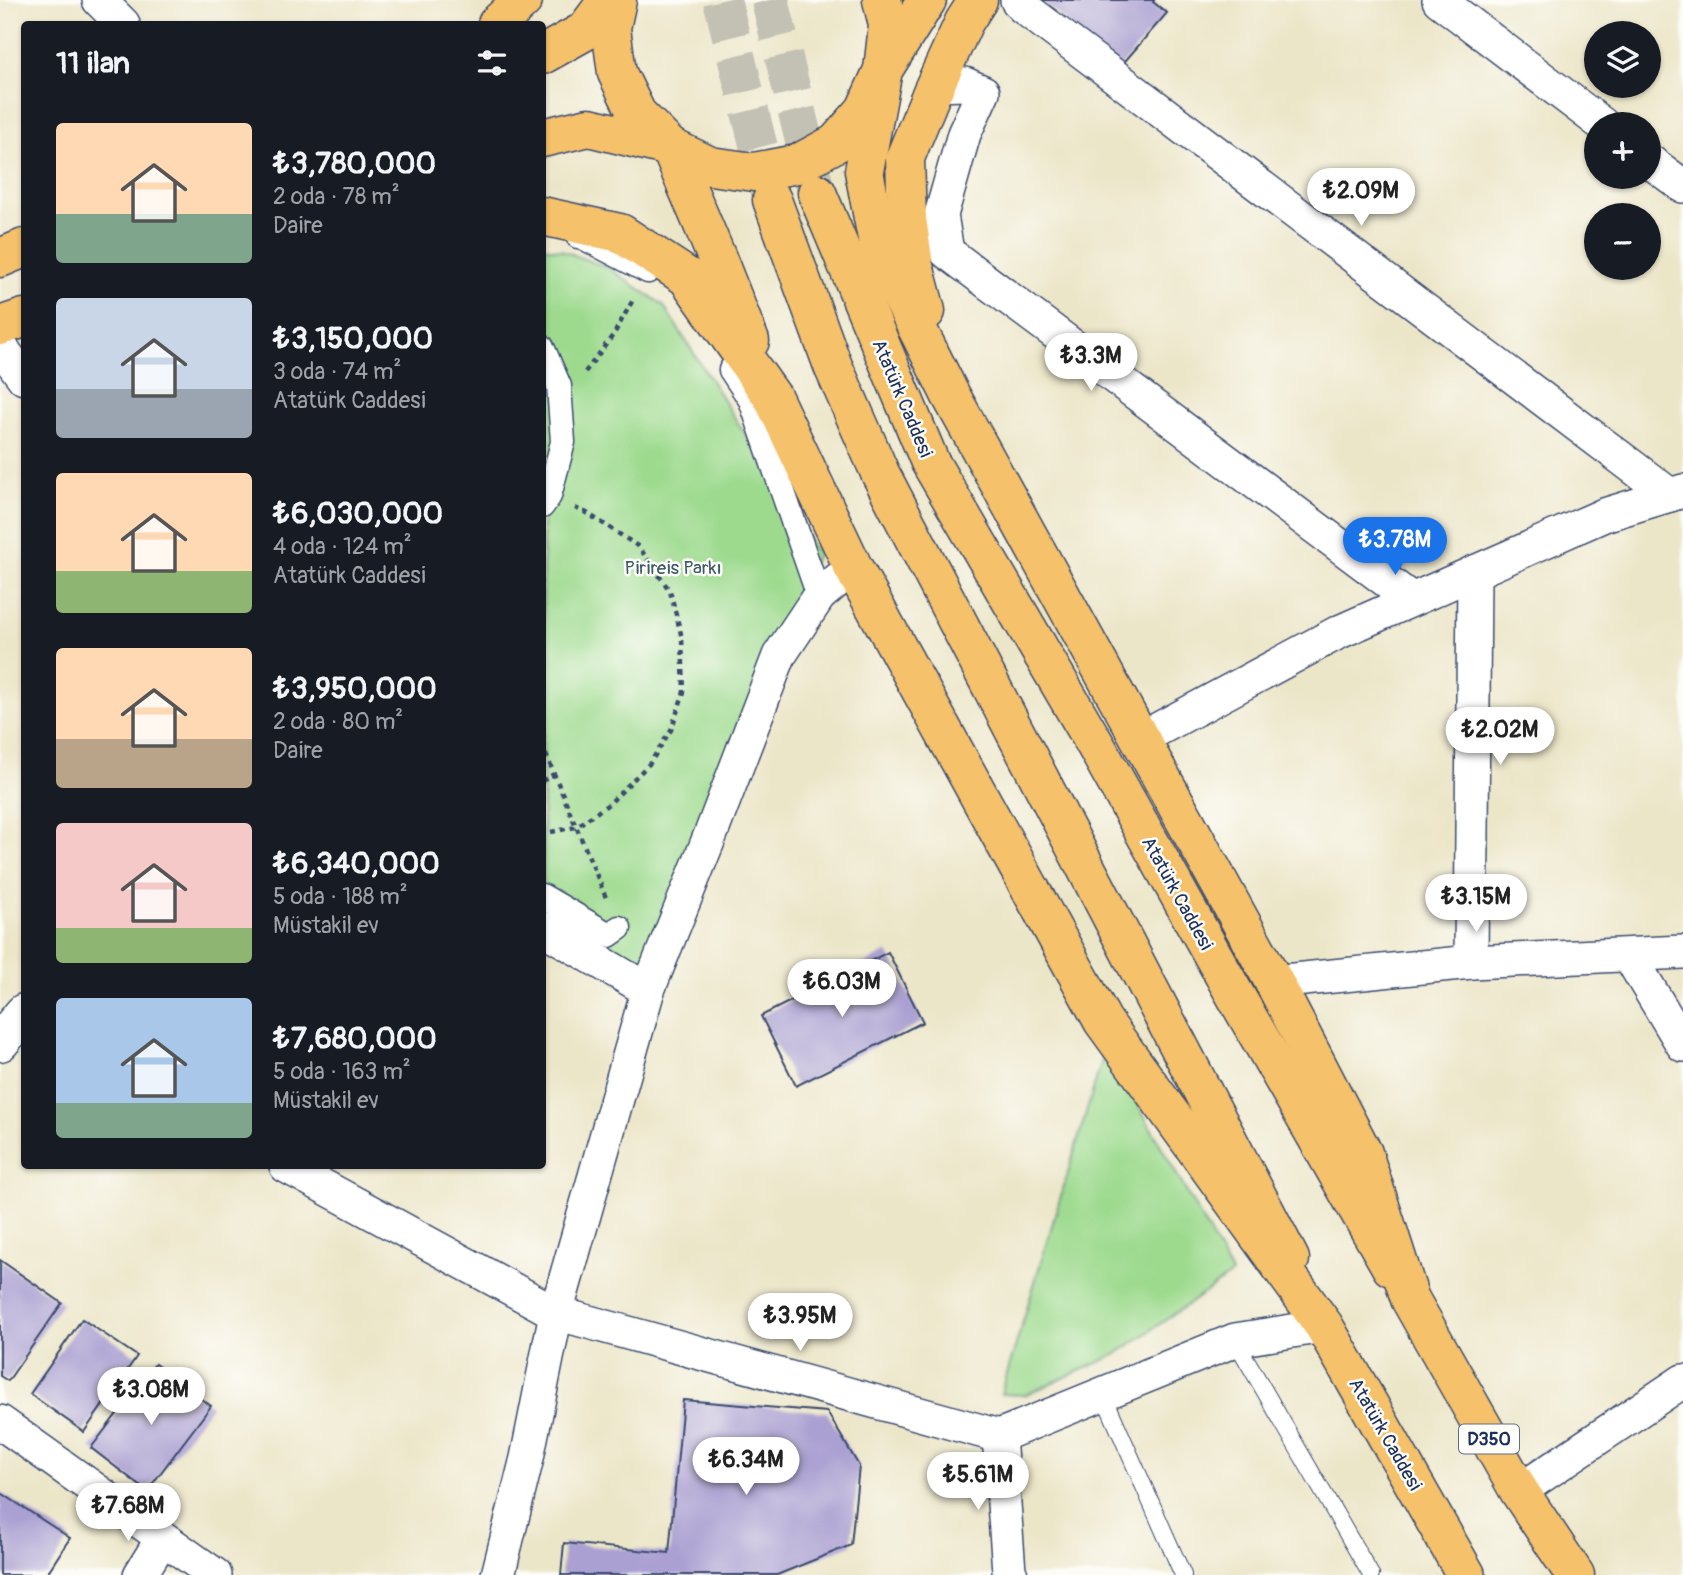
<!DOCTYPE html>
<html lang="tr">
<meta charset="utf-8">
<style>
body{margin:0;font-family:Pangolin,sans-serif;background:#242831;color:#f1f3f6;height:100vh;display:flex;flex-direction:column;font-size:26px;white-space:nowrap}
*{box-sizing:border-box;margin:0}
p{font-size:23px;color:#9ea1a6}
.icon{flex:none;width:38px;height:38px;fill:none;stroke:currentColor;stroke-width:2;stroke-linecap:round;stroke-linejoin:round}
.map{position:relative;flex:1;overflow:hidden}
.side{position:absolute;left:21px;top:21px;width:525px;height:1148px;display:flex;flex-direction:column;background:#171b24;border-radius:7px;box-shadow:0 2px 5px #0004}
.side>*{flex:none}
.tools{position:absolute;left:1584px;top:21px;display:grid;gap:14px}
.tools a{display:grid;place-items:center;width:77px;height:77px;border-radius:50%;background:#171b24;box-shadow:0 2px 5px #0004;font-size:35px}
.price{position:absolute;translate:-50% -60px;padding:0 16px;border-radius:24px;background:#fff;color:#222;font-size:23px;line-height:46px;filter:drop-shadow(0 2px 4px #0008)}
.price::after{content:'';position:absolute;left:50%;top:42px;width:21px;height:16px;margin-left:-10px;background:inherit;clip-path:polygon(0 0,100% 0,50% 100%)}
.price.current{background:#1a73e8;color:#fff}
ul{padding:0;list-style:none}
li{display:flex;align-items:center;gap:21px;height:175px;padding:0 35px}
li span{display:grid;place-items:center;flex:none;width:196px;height:140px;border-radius:7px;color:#555}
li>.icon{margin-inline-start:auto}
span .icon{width:84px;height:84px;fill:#fffc;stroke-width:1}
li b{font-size:30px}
h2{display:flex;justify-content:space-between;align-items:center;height:84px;padding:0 35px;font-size:30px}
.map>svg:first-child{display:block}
.green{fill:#9dda8e;stroke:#5c8476;stroke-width:2}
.building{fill:#aba0d2}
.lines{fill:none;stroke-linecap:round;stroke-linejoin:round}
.primary-tunnel{stroke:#c2c1b4;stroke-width:38;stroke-dasharray:38 19;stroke-linecap:butt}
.service-casing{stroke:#3a4a6e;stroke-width:18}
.pedestrian-casing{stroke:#3a4a6e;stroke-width:27}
.minor-casing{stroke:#3a4a6e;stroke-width:36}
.tertiary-casing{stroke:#3a4a6e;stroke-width:41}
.primary-casing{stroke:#3a4a6e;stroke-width:41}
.trunk-casing{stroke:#3a4a6e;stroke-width:41}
.path{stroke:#3a4a6e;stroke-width:4.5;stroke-dasharray:5 5;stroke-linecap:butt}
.service{stroke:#fff;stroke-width:16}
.pedestrian{stroke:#fff;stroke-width:24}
.minor{stroke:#fff;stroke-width:33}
.tertiary{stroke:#fff;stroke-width:38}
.primary{stroke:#f5c16b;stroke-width:38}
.trunk{stroke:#f5c16b;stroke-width:38}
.labels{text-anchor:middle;stroke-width:5;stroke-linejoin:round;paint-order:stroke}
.shield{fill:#fdfcf7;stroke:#5f6c8c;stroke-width:2}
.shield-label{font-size:18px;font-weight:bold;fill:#1b2f5e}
.street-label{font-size:19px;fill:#1b2f5e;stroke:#fdfcf7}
.park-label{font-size:19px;fill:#3c5a6a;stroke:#fdfcf7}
</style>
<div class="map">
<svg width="1683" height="1575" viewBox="0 0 1683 1575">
<rect width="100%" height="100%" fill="#fdfcf7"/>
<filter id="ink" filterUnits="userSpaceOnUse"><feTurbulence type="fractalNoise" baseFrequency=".0143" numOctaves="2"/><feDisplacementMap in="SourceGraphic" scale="14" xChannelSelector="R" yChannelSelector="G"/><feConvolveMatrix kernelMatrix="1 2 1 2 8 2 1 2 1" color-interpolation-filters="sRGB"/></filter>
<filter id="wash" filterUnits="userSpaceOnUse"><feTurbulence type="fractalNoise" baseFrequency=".00686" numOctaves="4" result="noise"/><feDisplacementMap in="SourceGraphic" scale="28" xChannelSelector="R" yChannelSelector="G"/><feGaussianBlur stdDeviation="1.57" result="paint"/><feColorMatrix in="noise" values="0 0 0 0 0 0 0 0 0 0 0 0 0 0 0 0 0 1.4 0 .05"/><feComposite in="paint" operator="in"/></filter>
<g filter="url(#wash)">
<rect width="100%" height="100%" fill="#ece6c9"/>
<g class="green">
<polygon points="543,247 561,250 608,268 663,305 750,442 817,553 779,656 648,990 543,928"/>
<polygon points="1106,1047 1232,1274 1115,1355 1025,1395 1001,1394"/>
</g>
<g id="blocks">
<g class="building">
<polygon points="1041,0 1154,0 1153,2 1167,13 1119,68"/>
<polygon points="888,952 923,1022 796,1086 761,1016"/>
<polygon points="0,1260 62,1303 8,1381 0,1376"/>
<polygon points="82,1319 137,1356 84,1432 30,1394"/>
<polygon points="155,1364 211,1406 147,1491 91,1448"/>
<polygon points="683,1400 827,1412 859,1466 851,1545 777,1575 561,1575 564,1543 669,1553"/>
<polygon points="0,1492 70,1538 46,1575 0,1575"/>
</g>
</g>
</g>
<g filter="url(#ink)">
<use href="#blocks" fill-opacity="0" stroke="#3a4a6e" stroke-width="2"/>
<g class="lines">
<g class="primary-tunnel">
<polyline points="722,0 772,200"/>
<polyline points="770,0 816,191"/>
</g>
<defs>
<g id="service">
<polyline points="1235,1340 1371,1575"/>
<polyline points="1103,1394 1183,1575"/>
</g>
<g id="pedestrian">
<polyline points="578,236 583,237 648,271"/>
<polyline points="542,347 559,386 563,442 549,496 542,506"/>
<polyline points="731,370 751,400 819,596"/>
<polyline points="542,896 609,935 619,928"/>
</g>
<g id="minor">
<polyline points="99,0 123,24"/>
<polyline points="1017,0 1023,7 1670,495"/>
<polyline points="1439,0 1602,124"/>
<polyline points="935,85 965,84 983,92 964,134 941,215 947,252 1411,599"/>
<polyline points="1648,160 1683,186"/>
<polyline points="0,346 24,378"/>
<polyline points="1140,739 1337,633 1604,515 1683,491"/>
<polyline points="542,928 648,990"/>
<polyline points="1629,955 1683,1045"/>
<polyline points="1471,962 1474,572"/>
<polyline points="1274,982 1471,962 1683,952"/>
<polyline points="286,1166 556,1313 999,1436 1235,1340 1324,1326"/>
<polyline points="0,1422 215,1575"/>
<polyline points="999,1436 1009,1571 1011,1575"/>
<polyline points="1519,1491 1683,1381"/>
<polyline points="140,1575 162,1539"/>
<polyline points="498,1575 527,1458 556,1313 648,990 712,831 779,656 819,596 853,567"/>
</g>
<polyline id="tertiary" points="0,1042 24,1013"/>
<g id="primary">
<polyline points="817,193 930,462 1095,744 1230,986 1391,1267"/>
<polyline points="772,200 833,366 880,473 1290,1259"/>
</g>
<g id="trunk">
<polyline points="617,0 611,28 617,73 637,114 670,147 710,166 754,172 797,164 836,143 865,110 883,70 888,25 882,0"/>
<polyline points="927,0 883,70 864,171 880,254 950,394 1274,982 1363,1153 1410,1299 1519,1491 1575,1575"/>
<polyline points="497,24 523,0"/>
<polyline points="542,55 585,31 608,0"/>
<polyline points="542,138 589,127 670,147 717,258 750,341"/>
<polyline points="542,216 620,233 687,277 773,398 853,567 1103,1021 1324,1326 1466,1575"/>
<polyline points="0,258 24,248"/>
<polyline points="926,311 914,266 907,219 905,158 932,92 964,22 978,0"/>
<polyline points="0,326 24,318"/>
</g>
</defs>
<use href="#service" class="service-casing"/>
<use href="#pedestrian" class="pedestrian-casing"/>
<use href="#minor" class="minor-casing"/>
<use href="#tertiary" class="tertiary-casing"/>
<use href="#primary" class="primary-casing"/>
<use href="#trunk" class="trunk-casing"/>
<g class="path">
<polyline points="585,372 614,334 634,298"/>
<polyline points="542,745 607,900"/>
<polyline points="542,781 554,774"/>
<polyline points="551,832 576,827 610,803 650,763 671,730 684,692 682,638 670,591 639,547 587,513 575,508"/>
</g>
<use href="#service" class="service"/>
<use href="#pedestrian" class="pedestrian"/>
<use href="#minor" class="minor"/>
<use href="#tertiary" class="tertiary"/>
<use href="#primary" class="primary"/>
<use href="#trunk" class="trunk"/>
</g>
</g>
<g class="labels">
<rect class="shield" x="1459" y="1424.5" width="60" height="29" rx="5"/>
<g class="shield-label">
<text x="1489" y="1445">D350</text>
</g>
<g class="street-label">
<text transform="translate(903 398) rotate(67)" y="7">Atatürk Caddesi</text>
<text transform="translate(1178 893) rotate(61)" y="7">Atatürk Caddesi</text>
<text transform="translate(1386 1434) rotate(60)" y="7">Atatürk Caddesi</text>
</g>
<g class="park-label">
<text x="673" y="574">Pirireis Parkı</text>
</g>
</g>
</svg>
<div class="tools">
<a><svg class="icon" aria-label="layers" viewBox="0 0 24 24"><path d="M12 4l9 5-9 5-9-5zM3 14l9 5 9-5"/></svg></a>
<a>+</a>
<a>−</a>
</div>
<b class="price" style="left:1361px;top:228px">₺2.09M</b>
<b class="price" style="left:1091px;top:393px">₺3.3M</b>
<b class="price current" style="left:1395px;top:577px">₺3.78M</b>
<b class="price" style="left:1500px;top:767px">₺2.02M</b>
<b class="price" style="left:1476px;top:934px">₺3.15M</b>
<b class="price" style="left:842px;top:1019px">₺6.03M</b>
<b class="price" style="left:800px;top:1353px">₺3.95M</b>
<b class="price" style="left:151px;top:1427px">₺3.08M</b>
<b class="price" style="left:746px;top:1497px">₺6.34M</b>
<b class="price" style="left:978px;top:1512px">₺5.61M</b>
<b class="price" style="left:128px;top:1543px">₺7.68M</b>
<section class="side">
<h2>11 ilan<svg class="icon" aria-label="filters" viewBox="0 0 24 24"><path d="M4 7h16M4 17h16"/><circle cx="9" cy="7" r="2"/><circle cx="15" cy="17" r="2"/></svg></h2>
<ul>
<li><span style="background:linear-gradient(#ffd9b3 65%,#7fa58c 0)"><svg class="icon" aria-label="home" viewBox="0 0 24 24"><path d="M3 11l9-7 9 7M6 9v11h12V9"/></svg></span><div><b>₺3,780,000</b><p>2 oda · 78 m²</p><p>Daire</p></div></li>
<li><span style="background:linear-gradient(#c9d6e8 65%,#9aa5b1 0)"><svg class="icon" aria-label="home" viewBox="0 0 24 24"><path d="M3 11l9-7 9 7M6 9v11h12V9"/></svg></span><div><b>₺3,150,000</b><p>3 oda · 74 m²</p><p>Atatürk Caddesi</p></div></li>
<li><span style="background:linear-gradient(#ffd9b3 70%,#8fb573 0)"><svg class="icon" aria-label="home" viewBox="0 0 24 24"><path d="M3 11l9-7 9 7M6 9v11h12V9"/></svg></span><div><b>₺6,030,000</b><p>4 oda · 124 m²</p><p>Atatürk Caddesi</p></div></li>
<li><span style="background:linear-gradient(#ffd9b3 65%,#b9a48a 0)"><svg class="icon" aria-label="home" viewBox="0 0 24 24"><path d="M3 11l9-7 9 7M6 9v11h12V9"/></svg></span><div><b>₺3,950,000</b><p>2 oda · 80 m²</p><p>Daire</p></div></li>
<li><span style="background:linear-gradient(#f6c9c9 75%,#8fb573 0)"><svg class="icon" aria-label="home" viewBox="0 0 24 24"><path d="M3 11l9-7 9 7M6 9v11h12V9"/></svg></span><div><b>₺6,340,000</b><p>5 oda · 188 m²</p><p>Müstakil ev</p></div></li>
<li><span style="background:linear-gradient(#a9c7e8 75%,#7fa58c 0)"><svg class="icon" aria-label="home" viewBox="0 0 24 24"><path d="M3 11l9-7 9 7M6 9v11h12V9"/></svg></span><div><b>₺7,680,000</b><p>5 oda · 163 m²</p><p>Müstakil ev</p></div></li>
</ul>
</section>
</div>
